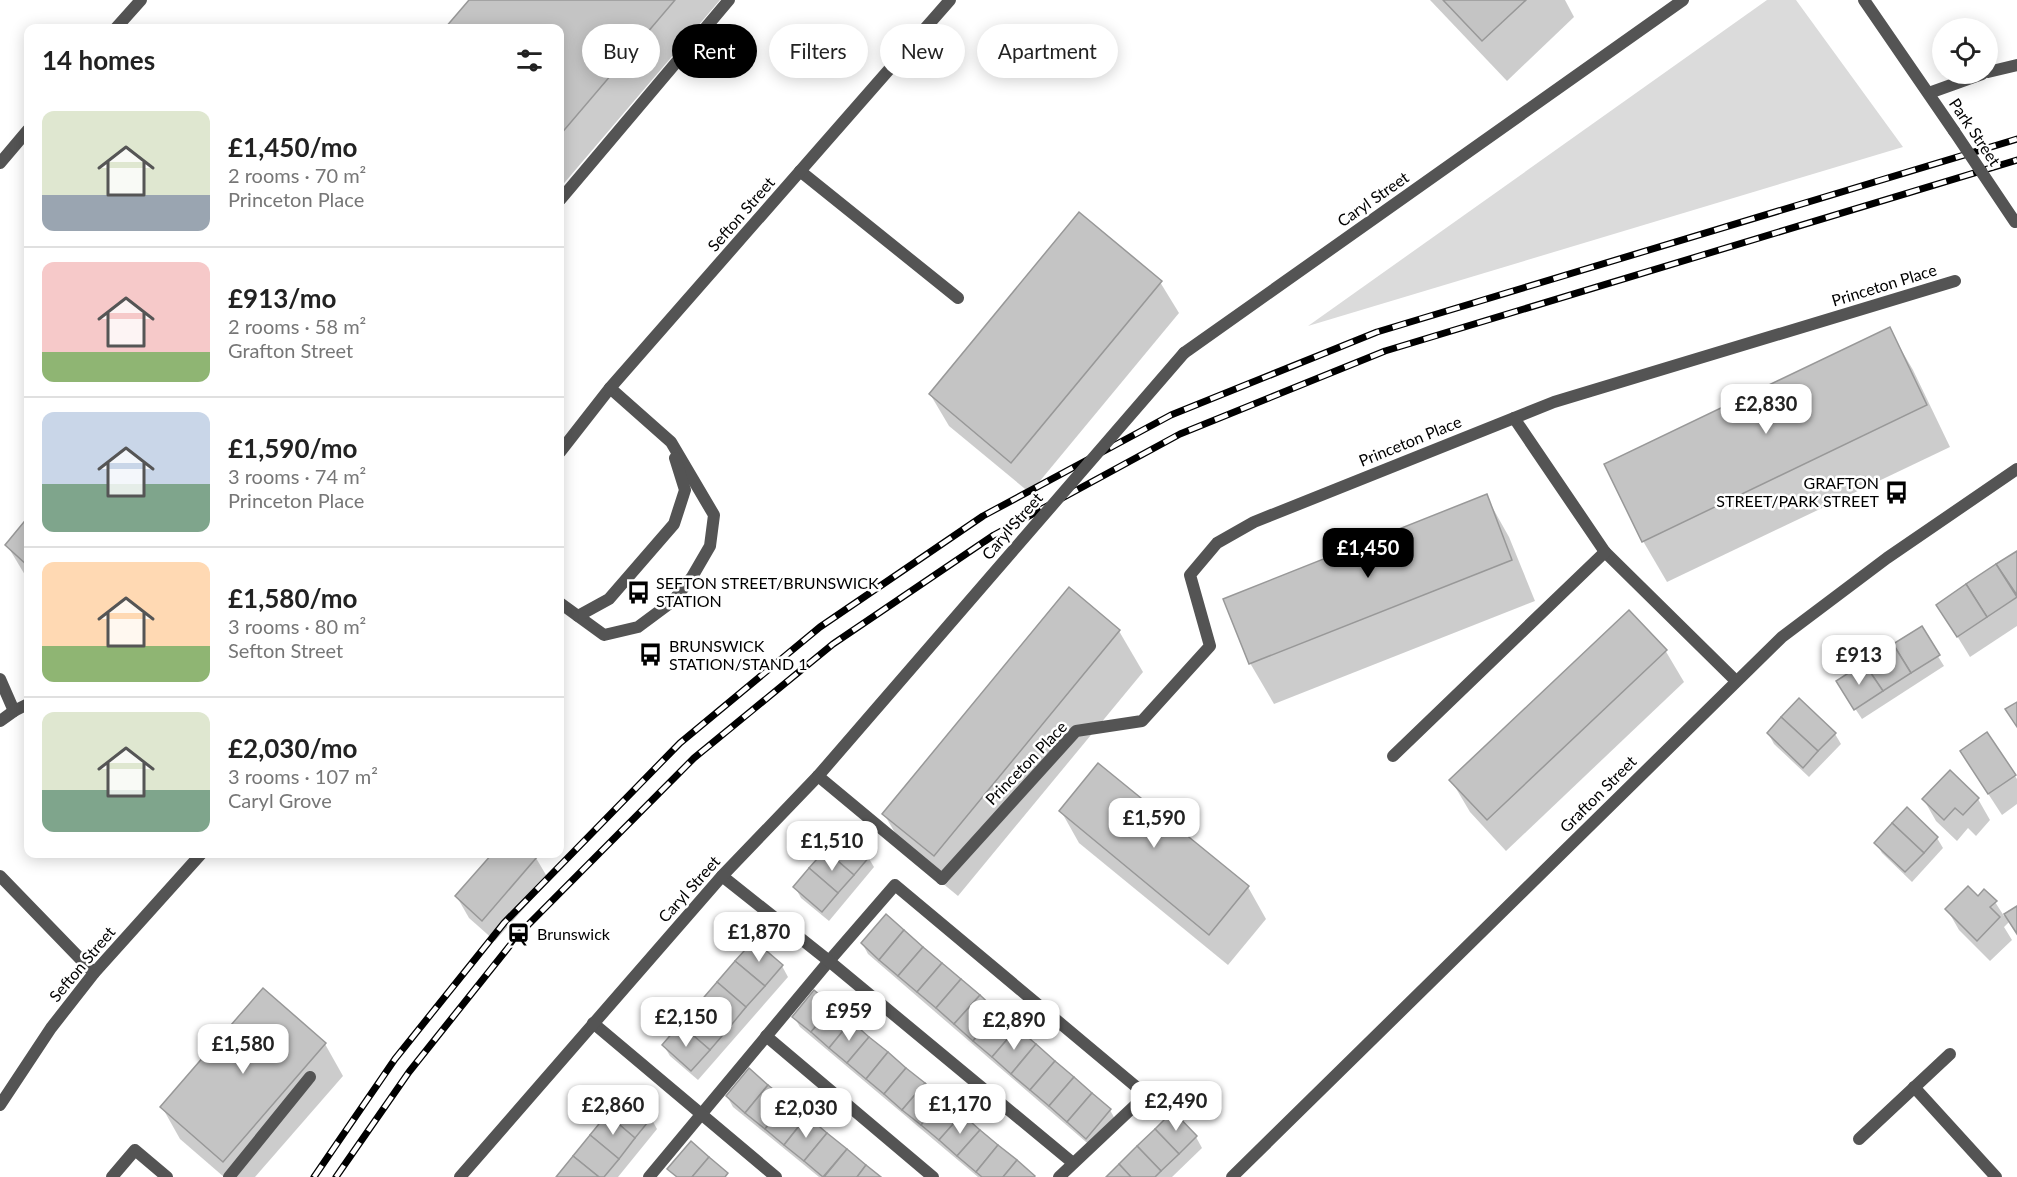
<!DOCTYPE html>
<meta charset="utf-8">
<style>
body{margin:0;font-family:Lato,sans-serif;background:#f6f6f6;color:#222;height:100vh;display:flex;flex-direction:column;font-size:22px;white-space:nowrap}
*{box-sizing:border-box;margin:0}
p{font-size:20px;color:#767676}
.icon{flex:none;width:33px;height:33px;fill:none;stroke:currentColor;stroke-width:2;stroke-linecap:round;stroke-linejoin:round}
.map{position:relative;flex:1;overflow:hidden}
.side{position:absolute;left:24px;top:24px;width:540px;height:834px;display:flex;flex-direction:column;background:#fff;border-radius:12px;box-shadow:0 3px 15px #0003}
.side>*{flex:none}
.guide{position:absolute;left:582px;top:24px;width:570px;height:54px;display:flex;gap:12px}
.buttons{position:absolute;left:1932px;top:18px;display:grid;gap:12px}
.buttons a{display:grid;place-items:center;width:66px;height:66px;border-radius:50%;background:#fff;box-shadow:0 3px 15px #0003;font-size:30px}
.price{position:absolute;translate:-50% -51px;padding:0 14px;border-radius:12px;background:#fff;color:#222;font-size:20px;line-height:39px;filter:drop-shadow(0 2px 3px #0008)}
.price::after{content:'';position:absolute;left:50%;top:36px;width:18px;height:14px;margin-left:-9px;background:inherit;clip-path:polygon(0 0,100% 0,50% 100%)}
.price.on{background:#000;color:#fff}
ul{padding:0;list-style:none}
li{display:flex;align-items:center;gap:18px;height:150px;padding:0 18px}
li+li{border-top:2px solid #e0e0e0}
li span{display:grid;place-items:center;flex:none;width:168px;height:120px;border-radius:12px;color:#555}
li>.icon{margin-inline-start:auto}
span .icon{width:72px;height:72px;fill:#fffc;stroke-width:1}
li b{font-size:26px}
h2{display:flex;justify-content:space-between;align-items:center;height:72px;padding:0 18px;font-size:26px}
.tag{padding:0 21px;border-radius:27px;background:#fff;box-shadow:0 3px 15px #0003;font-size:21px;line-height:54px}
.tag.on{background:#000;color:#fff}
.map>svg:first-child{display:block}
.green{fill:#dbdbdb}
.shadow{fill:#0003}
.building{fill:#c4c4c4;stroke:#989898;stroke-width:1.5}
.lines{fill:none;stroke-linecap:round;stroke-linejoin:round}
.service{stroke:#545454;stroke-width:12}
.minor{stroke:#545454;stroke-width:12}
.tertiary{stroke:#545454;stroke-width:12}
.rail-casing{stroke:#000;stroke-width:7}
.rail{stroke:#fff;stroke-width:4.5;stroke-dasharray:14;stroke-linecap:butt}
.minor-bridge{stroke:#545454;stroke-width:12}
.labels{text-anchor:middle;stroke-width:5;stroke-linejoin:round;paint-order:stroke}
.street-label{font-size:16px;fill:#000;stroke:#fff}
.poi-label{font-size:16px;fill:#000;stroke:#fff;text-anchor:start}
</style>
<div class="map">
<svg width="2017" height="1177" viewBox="0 0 2017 1177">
<rect width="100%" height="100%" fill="#fff"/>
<polygon class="green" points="1767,0 1796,0 1903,147 1308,326"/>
<g class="shadow">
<polygon points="471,0 720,0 560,188 560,28 447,28"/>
<polygon points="1430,0 1565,0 1574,17 1507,81"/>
<polygon points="1160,282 1179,313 1030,493 949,426 930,394"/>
<polygon points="1889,329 1913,370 1950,447 1667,582 1643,541"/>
<polygon points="1486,496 1509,537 1535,601 1274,704 1250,663"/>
<polygon points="28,519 28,580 7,545"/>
<polygon points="2017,553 2017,626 1970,657 1938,605"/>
<polygon points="1069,590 1119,631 1143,672 958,896 908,855 884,814"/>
<polygon points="1921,629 1944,666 1862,719 1844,692"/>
<polygon points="1665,650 1684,682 1506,851 1470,812 1451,780"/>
<polygon points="1799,700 1835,734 1841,744 1809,777 1774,744 1768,733"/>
<polygon points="1987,734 2017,779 2017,804 2002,815 1974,772"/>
<polygon points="1978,799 1990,820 1976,836 1968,828 1957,841 1936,821 1924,800"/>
<polygon points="1061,811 1248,887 1266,919 1228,965 1079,843"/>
<polygon points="1937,838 1943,848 1912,882 1882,853 1876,843"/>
<polygon points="494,854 531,854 536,858 549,880 495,941 469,918 457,897"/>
<polygon points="868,857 874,867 829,921 801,898 795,887"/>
<polygon points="1978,898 1995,902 2004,916 2017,909 2017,933 2010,921 2004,927 2012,940 1990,961 1959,930 1947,909"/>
<polygon points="886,916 1110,1110 1116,1121 1093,1148 868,954 862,943"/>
<polygon points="754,942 782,966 788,977 698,1080 670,1056 664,1046"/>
<polygon points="794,1017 1034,1177 978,1177 800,1027"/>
<polygon points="325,1044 343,1076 255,1177 224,1177 180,1139 162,1107"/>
<polygon points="749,1070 879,1177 819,1177 733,1107 727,1096"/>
<polygon points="624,1096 651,1118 657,1129 618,1177 558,1177"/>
<polygon points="1173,1113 1196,1137 1202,1148 1172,1177 1108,1177"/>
</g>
<g class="building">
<polygon points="469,0 675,0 560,135 560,28 445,28"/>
<polygon points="1443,0 1526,0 1482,41"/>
<polygon points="1079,212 1162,281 1011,463 929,394"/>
<polygon points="1890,327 1927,405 1642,542 1604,464"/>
<polygon points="1487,494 1512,560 1249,664 1223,599"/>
<polygon points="28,517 28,566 5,545"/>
<polygon points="2017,551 2017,595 1996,564"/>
<polygon points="1996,564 2017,597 1987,617 1966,584"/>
<polygon points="1966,584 1987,617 1957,637 1936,605"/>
<polygon points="1069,587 1120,630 934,856 882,814"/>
<polygon points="1629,610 1667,650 1487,820 1449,780"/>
<polygon points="1922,626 1940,655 1911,673 1893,644"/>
<polygon points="1893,644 1911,673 1883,691 1864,663"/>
<polygon points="1864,663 1883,691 1854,710 1836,681"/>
<polygon points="1799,698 1836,733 1818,751 1781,717"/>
<polygon points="2017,702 2017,727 2005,709"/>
<polygon points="1781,717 1818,751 1803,768 1767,733"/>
<polygon points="1987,732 2016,775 1988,794 1960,751"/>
<polygon points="1098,763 1249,886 1209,935 1059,811"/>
<polygon points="1950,770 1979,798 1963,815 1955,808 1944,820 1922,799"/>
<polygon points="1907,807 1938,837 1924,853 1892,823"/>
<polygon points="1892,823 1924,853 1905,872 1874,843"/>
<polygon points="841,831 870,856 854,875 825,850"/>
<polygon points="825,850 854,875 838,893 809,868"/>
<polygon points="492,854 533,854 537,857 482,921 455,896"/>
<polygon points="809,868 838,893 822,912 793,887"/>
<polygon points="1968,886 1978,896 1984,889 1997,901 1990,907 2000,917 1977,941 1945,909"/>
<polygon points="2017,906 2017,934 2004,914"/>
<polygon points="886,914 904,930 879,960 861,943"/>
<polygon points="904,930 923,947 898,976 879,960"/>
<polygon points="754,940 783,965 765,986 735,961"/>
<polygon points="923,947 942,963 917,992 898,976"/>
<polygon points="735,961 765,986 746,1007 717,982"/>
<polygon points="942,963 961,979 936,1008 917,992"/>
<polygon points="961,979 980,995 954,1024 936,1008"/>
<polygon points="717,982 746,1007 728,1029 699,1003"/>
<polygon points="263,988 326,1043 223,1162 160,1107"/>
<polygon points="814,990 833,1006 811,1032 792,1017"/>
<polygon points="980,995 998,1012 973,1041 954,1024"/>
<polygon points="699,1003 728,1029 710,1050 680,1024"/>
<polygon points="833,1006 851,1021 829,1048 811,1032"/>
<polygon points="998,1012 1017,1028 992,1057 973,1041"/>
<polygon points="851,1021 869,1037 847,1063 829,1048"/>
<polygon points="680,1024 710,1050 691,1071 662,1045"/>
<polygon points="1017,1028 1036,1044 1011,1074 992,1057"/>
<polygon points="869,1037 888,1052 866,1079 847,1063"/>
<polygon points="1036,1044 1055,1061 1030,1090 1011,1074"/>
<polygon points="888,1052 906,1068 884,1094 866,1079"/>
<polygon points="1055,1061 1074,1077 1049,1106 1030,1090"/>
<polygon points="749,1068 768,1085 745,1113 726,1096"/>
<polygon points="906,1068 925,1083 902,1110 884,1094"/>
<polygon points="1074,1077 1092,1093 1067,1122 1049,1106"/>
<polygon points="925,1083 943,1099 921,1125 902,1110"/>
<polygon points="768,1085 788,1101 765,1129 745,1113"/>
<polygon points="624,1093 652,1117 635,1138 607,1114"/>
<polygon points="1092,1093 1111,1109 1086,1139 1067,1122"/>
<polygon points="943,1099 962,1114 939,1140 921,1125"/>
<polygon points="788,1101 807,1116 784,1145 765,1129"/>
<polygon points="1173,1111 1197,1136 1179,1154 1155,1129"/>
<polygon points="607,1114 635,1138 619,1159 590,1135"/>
<polygon points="962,1114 980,1130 957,1156 939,1140"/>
<polygon points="807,1116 827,1133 804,1161 784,1145"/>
<polygon points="1155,1129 1179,1154 1161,1171 1137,1146"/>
<polygon points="980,1130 998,1145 976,1172 957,1156"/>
<polygon points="827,1133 847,1149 823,1177 804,1161"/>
<polygon points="590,1135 619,1159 604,1177 599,1177 573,1156"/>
<polygon points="691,1141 709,1157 692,1177 677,1177 667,1169"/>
<polygon points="998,1145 1017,1160 1003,1177 982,1177 976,1172"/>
<polygon points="1137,1146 1161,1171 1155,1177 1131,1177 1119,1164"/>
<polygon points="847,1149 866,1165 857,1177 824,1177"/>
<polygon points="573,1156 599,1177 556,1177"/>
<polygon points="709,1157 728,1173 725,1177 692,1177"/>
<polygon points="1017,1160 1035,1176 1034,1177 1003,1177"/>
<polygon points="1119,1164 1131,1177 1106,1177"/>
<polygon points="866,1165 881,1177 857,1177"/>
</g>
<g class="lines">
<g class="service">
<polyline points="800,171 958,298"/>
<polyline points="560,603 604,635 638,627 673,601 692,577 710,546 714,515 671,442 610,388"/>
<polyline points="578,616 609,599 674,524 685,490 675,458"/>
<polyline points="0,679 14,711"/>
<polyline points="818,776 942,879"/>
<polyline points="766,1036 933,1177"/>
<polyline points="112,1177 135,1150 167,1177"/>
<polyline points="229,1177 310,1077"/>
<polyline points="649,1177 829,961 895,885 1146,1095 1059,1177"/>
</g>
<g class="minor">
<polyline points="1864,0 1954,131"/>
<polyline points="116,28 141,0"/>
<polyline points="1988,72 2017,65"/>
<polyline points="1929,93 1982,74"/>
<polyline points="0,163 28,130"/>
<polyline points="560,200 729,0"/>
<polyline points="1184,353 1683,0"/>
<polyline points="1514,418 1605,552 1736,681"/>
<polyline points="0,721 14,711 28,704"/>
<polyline points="1393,756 1605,552"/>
<polyline points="0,876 94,973"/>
<polyline points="722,876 829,961 1073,1163"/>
<polyline points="942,879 1076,731 1142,721 1210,646 1190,575 1217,543 1254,522 1554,402 1955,281"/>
<polyline points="593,1023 776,1177"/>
<polyline points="1914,1087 1996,1177"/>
<polyline points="1859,1139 1950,1054"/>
<polyline points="460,1177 722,876 818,776"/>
<polyline points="1232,1177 1782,637 1887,558 2017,469"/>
</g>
<g class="tertiary">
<polyline points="560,452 610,388 950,0"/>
<polyline points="0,1105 51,1028 94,973 201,854"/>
</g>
<defs>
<g id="rail">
<polyline points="314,1177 395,1059 504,923 680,743 820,627 983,516 1171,415 1377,332 2017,139"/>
<polyline points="336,1177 409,1072 519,934 694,758 833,644 994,535 1180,434 1385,351 2017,160"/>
</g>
</defs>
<use href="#rail" class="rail-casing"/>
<use href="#rail" class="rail"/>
<g class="minor-bridge">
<polyline points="1954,131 2015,222"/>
<polyline points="818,776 1184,353"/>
</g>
</g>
<defs>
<symbol id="bus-bare" viewBox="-9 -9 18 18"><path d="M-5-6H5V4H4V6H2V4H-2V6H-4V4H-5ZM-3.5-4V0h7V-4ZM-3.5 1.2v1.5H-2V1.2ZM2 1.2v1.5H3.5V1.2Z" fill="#000" stroke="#fff" stroke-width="2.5" paint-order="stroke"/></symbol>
<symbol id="station-bare" viewBox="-9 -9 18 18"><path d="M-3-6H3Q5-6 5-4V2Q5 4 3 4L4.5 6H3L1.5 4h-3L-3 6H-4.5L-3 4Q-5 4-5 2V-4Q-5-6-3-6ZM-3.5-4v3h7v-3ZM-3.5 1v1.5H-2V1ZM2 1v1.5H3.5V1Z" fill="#000" stroke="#fff" stroke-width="2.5" paint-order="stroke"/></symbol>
</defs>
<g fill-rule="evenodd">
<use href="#bus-bare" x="1880" y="476" width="33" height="33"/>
<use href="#bus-bare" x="622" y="576" width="33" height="33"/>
<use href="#bus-bare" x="634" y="638" width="33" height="33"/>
<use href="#station-bare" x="502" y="918" width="33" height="33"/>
</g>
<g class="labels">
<g class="street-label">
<text transform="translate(1975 132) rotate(56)" y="6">Park Street</text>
<text transform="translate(1373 199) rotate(-35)" y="6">Caryl Street</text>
<text transform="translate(741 214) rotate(-49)" y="6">Sefton Street</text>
<text transform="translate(1884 285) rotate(-17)" y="6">Princeton Place</text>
<text transform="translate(1410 441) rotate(-22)" y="6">Princeton Place</text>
<text transform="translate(1012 526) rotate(-49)" y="6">Caryl Street</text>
<text transform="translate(1026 763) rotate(-46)" y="6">Princeton Place</text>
<text transform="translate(1598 794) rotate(-45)" y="6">Grafton Street</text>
<text transform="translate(689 889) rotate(-48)" y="6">Caryl Street</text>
<text transform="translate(82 964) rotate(-50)" y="6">Sefton Street</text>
</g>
<g class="poi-label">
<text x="1879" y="489" text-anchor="end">GRAFTON<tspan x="1879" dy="18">STREET/PARK STREET</tspan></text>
<text x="656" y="589">SEFTON STREET/BRUNSWICK<tspan x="656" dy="18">STATION</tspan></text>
<text x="669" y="652">BRUNSWICK<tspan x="669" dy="18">STATION/STAND 1</tspan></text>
<text x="537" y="940">Brunswick</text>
</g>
</g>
</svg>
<div class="buttons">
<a><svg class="icon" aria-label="locate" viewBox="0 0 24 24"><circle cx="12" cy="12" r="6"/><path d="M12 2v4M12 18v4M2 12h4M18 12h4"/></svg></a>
</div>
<b class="price" style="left:1766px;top:435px">£2,830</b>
<b class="price on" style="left:1368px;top:579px">£1,450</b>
<b class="price" style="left:1859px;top:686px">£913</b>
<b class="price" style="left:1154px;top:849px">£1,590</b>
<b class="price" style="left:832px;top:872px">£1,510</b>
<b class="price" style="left:759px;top:963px">£1,870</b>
<b class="price" style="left:849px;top:1042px">£959</b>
<b class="price" style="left:686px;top:1048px">£2,150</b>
<b class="price" style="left:1014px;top:1051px">£2,890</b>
<b class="price" style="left:243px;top:1075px">£1,580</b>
<b class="price" style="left:1176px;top:1132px">£2,490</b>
<b class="price" style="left:960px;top:1135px">£1,170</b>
<b class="price" style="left:613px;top:1136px">£2,860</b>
<b class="price" style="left:806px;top:1139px">£2,030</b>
<div class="guide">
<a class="tag">Buy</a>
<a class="tag on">Rent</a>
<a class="tag">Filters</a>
<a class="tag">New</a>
<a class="tag">Apartment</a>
</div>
<section class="side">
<h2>14 homes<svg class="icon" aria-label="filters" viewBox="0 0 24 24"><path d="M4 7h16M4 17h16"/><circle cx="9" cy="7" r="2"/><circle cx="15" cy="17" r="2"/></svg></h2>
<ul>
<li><span style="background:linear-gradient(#dfe7d0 70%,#9aa5b1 0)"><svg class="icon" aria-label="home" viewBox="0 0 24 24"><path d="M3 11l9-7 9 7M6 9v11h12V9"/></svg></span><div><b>£1,450/mo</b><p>2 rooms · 70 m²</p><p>Princeton Place</p></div></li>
<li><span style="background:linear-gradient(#f6c9c9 75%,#8fb573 0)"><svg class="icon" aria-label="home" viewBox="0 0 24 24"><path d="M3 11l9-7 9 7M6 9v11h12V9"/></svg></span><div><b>£913/mo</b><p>2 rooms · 58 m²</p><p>Grafton Street</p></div></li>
<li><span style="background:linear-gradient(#c9d6e8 60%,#7fa58c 0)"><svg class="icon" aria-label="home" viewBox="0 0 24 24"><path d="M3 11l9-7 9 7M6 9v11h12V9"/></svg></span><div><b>£1,590/mo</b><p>3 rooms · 74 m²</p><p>Princeton Place</p></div></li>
<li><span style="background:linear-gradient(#ffd9b3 70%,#8fb573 0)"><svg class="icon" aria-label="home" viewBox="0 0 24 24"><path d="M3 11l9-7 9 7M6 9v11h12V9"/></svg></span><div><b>£1,580/mo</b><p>3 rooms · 80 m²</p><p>Sefton Street</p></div></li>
<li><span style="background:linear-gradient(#dfe7d0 65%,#7fa58c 0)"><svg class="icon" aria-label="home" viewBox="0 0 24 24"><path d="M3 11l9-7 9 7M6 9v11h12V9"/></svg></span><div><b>£2,030/mo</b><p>3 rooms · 107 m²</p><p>Caryl Grove</p></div></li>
</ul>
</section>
</div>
